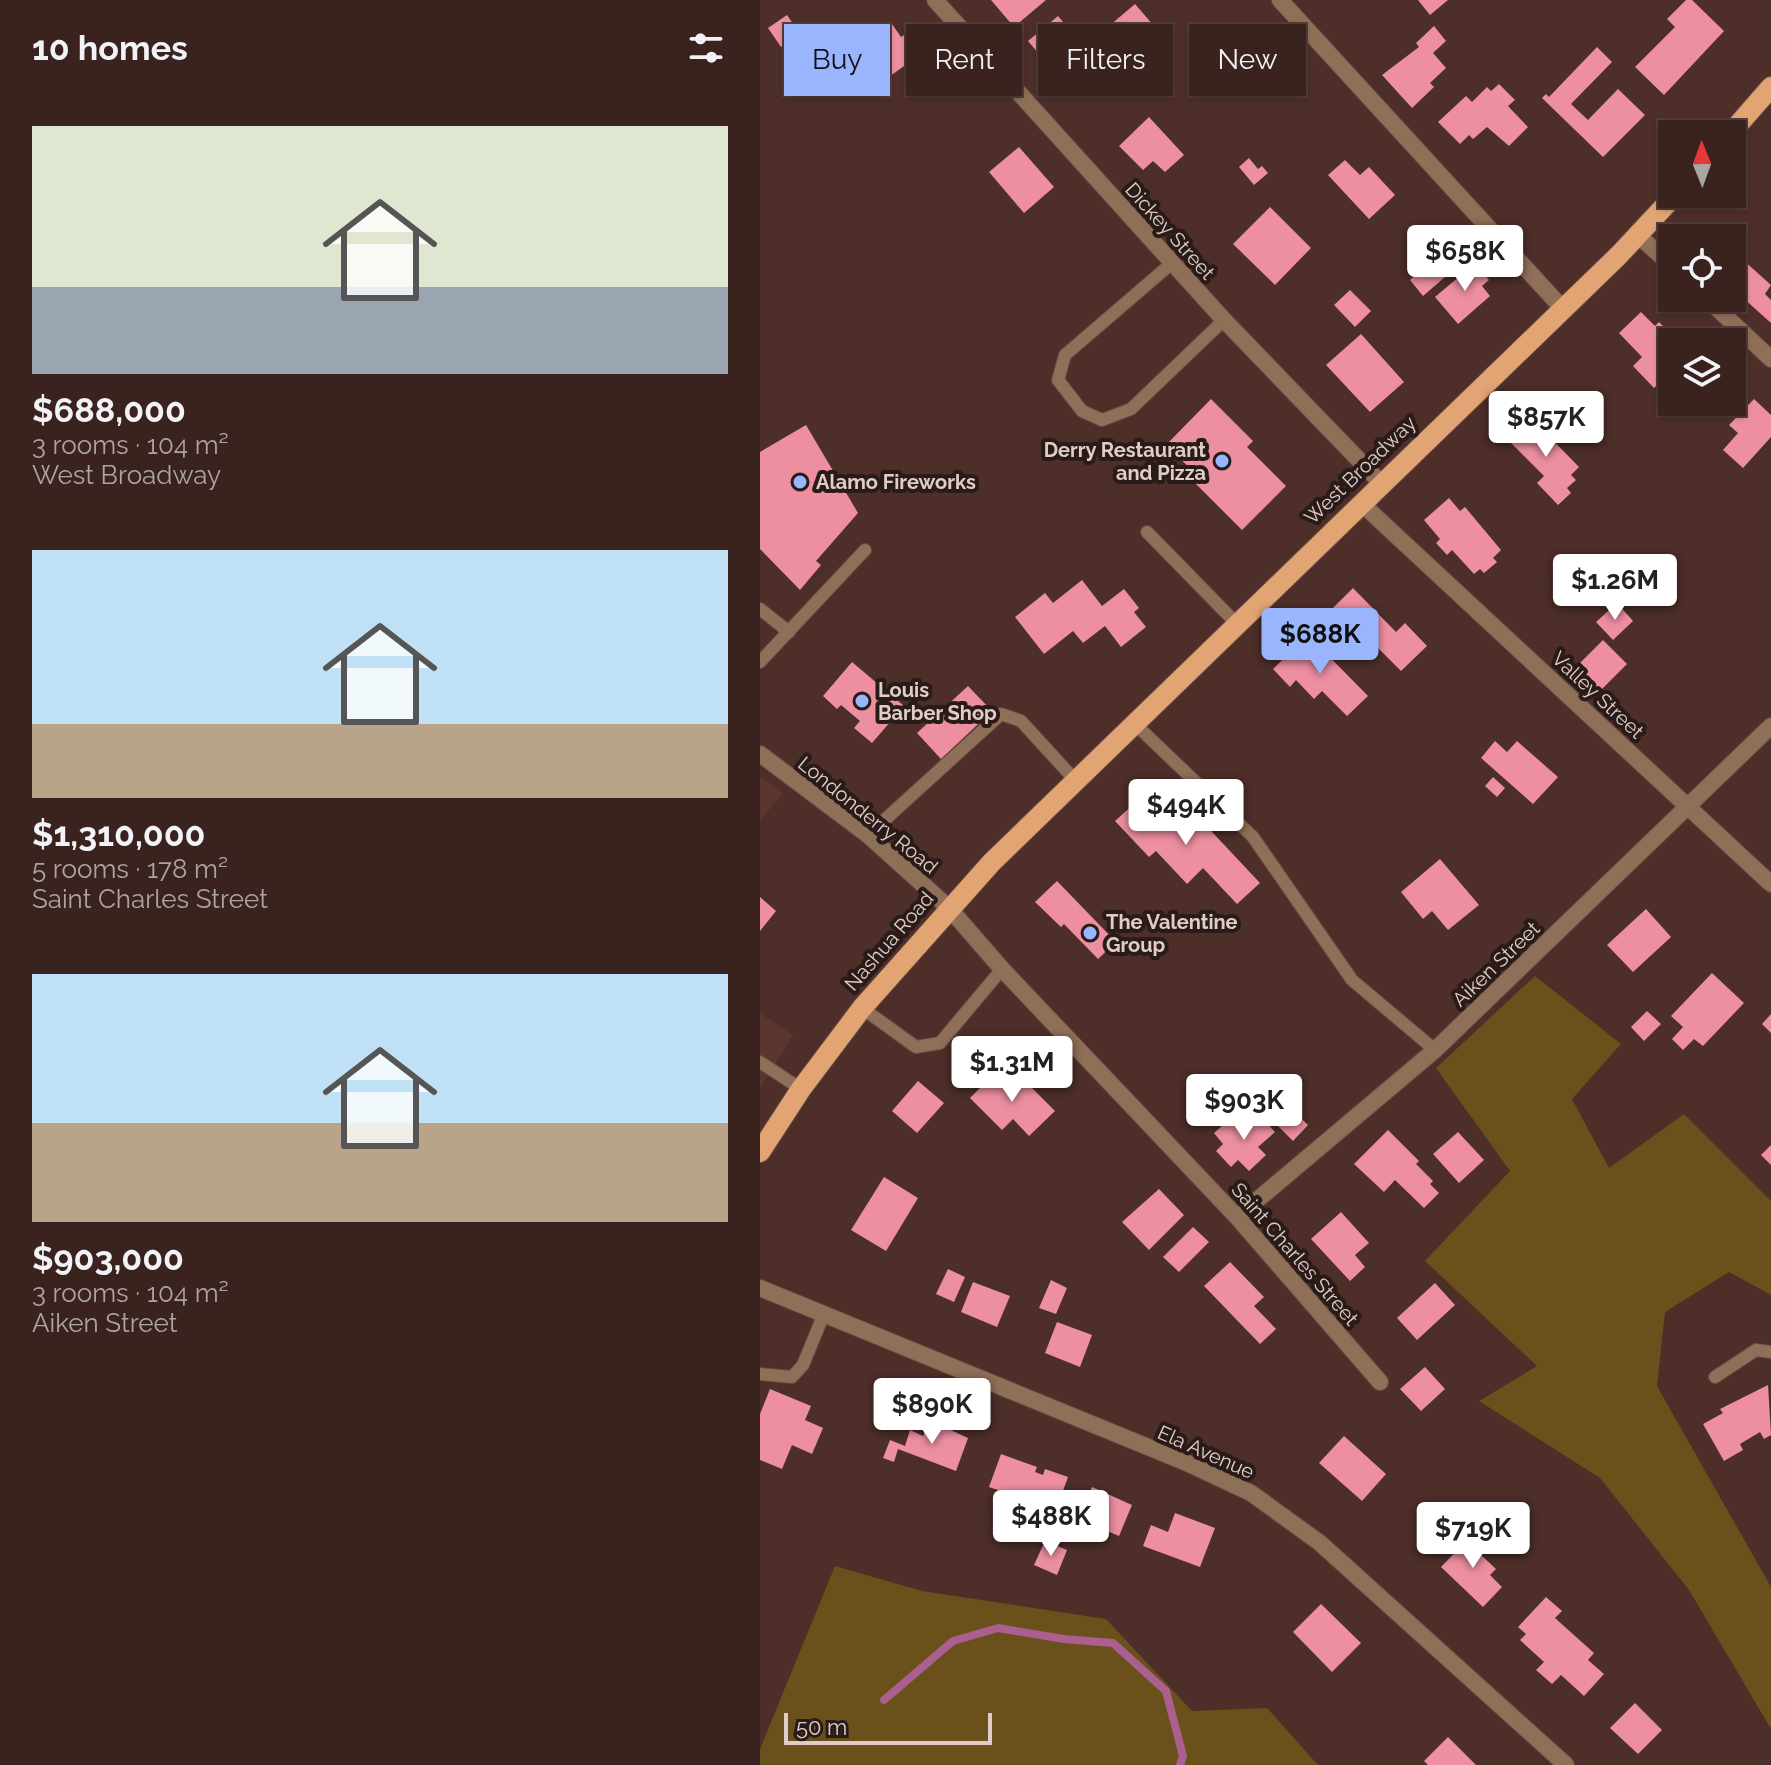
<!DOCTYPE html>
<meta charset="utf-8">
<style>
body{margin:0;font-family:Raleway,sans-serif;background:#452f2b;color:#f1f3f6;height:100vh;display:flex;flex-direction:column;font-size:30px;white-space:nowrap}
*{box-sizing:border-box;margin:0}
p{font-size:26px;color:#aba4a4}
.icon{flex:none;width:44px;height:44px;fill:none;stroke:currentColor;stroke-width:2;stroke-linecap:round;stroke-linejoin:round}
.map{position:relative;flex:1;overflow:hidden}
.drawer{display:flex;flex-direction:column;background:#3a221e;width:760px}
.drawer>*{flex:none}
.banner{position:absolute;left:24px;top:24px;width:760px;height:72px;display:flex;gap:16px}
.needle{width:52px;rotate:359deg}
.tools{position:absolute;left:898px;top:120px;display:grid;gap:16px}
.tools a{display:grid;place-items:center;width:88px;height:88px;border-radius:0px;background:#3a221e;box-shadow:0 2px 6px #0004,0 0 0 2px #543f3c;font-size:40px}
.scale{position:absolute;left:24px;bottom:20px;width:208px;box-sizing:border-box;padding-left:8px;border:4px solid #e1cdc8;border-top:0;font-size:22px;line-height:28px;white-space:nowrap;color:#e1cdc8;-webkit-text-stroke:6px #291b18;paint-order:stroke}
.price{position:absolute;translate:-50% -68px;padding:0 18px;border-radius:8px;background:#fff;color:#222;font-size:26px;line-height:52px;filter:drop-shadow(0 2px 4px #0008)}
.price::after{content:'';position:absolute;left:50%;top:48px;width:24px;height:18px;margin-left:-12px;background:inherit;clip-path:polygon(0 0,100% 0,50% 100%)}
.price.active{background:#99b5fd;color:#111}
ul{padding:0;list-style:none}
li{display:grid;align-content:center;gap:16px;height:424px;padding:0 32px}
li span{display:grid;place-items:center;height:248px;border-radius:0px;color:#555}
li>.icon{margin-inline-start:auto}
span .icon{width:144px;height:144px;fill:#fffc;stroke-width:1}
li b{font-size:34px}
h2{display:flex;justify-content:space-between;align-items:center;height:96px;padding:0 32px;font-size:34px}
.pill{padding:0 28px;border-radius:0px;background:#3a221e;box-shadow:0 2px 6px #0004,0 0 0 2px #543f3c;font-size:28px;line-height:72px}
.pill.active{background:#99b5fd;color:#111}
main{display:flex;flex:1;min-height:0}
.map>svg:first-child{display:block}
.built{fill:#5c362e}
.green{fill:#6a501a}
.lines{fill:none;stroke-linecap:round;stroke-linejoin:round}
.stream{stroke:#ab5f8f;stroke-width:8}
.building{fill:#ed8fa1}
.lane-casing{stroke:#684b45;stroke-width:14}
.street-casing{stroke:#684b45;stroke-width:18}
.primary-casing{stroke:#684b45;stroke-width:22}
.lane{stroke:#8e6f58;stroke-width:12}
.street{stroke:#8e6f58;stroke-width:16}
.primary{stroke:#e3a474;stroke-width:20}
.poi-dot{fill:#99b5fd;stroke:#291b18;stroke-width:3}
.labels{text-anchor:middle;stroke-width:8;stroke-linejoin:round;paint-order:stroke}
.street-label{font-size:20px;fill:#e1cdc8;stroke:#291b18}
.poi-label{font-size:20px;font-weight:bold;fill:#e1cdc8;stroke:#291b18;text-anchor:start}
</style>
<main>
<section class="drawer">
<h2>10 homes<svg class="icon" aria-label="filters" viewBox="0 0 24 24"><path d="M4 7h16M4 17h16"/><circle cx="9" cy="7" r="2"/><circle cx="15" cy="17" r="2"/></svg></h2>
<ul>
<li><span style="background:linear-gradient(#dfe7d0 65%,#9aa5b1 0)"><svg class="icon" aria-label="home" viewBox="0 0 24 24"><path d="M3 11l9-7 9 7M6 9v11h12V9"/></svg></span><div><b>$688,000</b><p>3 rooms · 104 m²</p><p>West Broadway</p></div></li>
<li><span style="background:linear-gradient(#bfe0f5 70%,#b9a48a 0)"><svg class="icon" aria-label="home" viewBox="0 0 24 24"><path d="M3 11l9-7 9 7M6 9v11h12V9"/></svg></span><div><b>$1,310,000</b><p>5 rooms · 178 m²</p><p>Saint Charles Street</p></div></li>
<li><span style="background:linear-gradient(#bfe0f5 60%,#b9a48a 0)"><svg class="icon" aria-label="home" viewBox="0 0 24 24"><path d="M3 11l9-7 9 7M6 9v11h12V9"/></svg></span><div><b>$903,000</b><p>3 rooms · 104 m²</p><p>Aiken Street</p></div></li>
</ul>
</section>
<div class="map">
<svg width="1011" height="1765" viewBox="0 0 1011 1765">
<rect width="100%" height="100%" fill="#4d2e28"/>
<g class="built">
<polygon points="0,777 23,793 0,821"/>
<polygon points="0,1013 33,1035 0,1088"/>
</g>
<g class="green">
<polygon points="775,976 861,1044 812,1099 849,1168 924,1114 1011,1201 1011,1295 969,1272 905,1312 897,1386 1011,1587 1011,1729 929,1590 840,1478 719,1401 777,1366 665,1261 750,1171 676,1068"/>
<polygon points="75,1566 162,1591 346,1619 432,1711 507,1708 558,1765 0,1765 0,1749"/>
</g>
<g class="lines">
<polyline class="stream" points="124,1700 193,1641 238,1628 304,1639 353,1643 406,1691 423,1756 420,1765"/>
</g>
<g class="building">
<polygon points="231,0 286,0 254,27"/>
<polygon points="658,0 688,0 670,15"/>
<polygon points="926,0 932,0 964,31 904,95 875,67 915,27 907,19"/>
<polygon points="375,4 400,33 354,72 329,43"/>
<polygon points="27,15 40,34 21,47 8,28"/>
<polygon points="298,16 318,40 288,65 268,41"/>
<polygon points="132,24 141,37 152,30 164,47 155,53 157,57 123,81 109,62 122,53 111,39"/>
<polygon points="674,26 686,41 673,53 686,68 670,83 674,87 652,108 622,75 659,47 656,43"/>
<polygon points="837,47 852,62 811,104 828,120 858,89 885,115 843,157 782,98 786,94 789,97"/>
<polygon points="739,84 755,100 748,106 768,127 749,146 727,127 713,139 709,135 700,144 678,122 706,96 712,102 727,87 731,91"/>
<polygon points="389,117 424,155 405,172 393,161 383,170 359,146"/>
<polygon points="259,147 294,187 264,213 229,172"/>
<polygon points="489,158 498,169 502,166 508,173 494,185 479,167"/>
<polygon points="585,160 600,175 609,167 635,195 609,219 568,175"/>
<polygon points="510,207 551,248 515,285 473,244"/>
<polygon points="972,250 1011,285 1005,294 1011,300 1011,323 972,288"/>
<polygon points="712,260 729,280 722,286 730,296 698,324 675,297 707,270 704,267"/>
<polygon points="671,261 685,277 663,296 650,280"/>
<polygon points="590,290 611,311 595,327 574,305"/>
<polygon points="881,312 895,326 899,322 912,335 904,343 912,351 912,381 907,376 894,388 873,366 882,357 859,333"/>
<polygon points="601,334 644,382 610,412 566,365"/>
<polygon points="451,399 493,441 487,447 526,486 482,530 432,480 437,475 406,445"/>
<polygon points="994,399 1011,415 1011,437 983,468 963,450 978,433 969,425"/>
<polygon points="770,417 819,467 811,475 816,480 807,488 811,493 798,505 777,483 784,476 747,439"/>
<polygon points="46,425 98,513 56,561 61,565 40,590 0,549 0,452"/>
<polygon points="689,498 700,511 705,507 741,550 733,558 737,562 724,573 720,569 714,574 692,550 687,555 676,543 680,539 664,520"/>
<polygon points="322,580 342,606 364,589 379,608 374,612 386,627 361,647 345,626 323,643 313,631 284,654 255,617 285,593 293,603"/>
<polygon points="593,588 636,632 645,623 667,646 641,671 614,644 610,648 572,609"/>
<polygon points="857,603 873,621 853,640 836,622"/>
<polygon points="548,635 608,696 587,716 562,691 554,699 536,680 530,687 513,669"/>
<polygon points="843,640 867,664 840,691 816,667"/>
<polygon points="92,662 144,706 112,743 94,728 100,721 81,705 77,709 63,696"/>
<polygon points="208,686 232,711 181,759 157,733"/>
<polygon points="735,741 747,752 757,741 798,777 773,804 721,758"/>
<polygon points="733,777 745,788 737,797 725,786"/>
<polygon points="387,792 423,831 438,817 500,883 477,904 443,868 427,884 396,851 389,857 355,821"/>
<polygon points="680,859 719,905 688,930 672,911 663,919 641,892"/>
<polygon points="297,881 356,942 338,959 304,924 301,927 275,902"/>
<polygon points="0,897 16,911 0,931"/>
<polygon points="886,909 911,937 873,972 847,945"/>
<polygon points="952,973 984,1003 943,1046 934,1039 923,1050 912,1039 923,1027 911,1016"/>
<polygon points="887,1011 901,1024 884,1041 871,1027"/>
<polygon points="1011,1014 1011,1033 1002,1024"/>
<polygon points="237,1071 254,1089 264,1080 295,1111 269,1136 253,1119 242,1130 210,1098"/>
<polygon points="158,1081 184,1103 157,1133 132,1111"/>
<polygon points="527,1105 548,1125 533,1141 512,1120"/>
<polygon points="499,1114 515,1132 498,1147 506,1155 489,1171 478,1160 471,1167 456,1151 463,1144 454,1133 470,1119 481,1130"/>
<polygon points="628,1130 659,1161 656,1164 673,1181 670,1184 679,1193 664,1208 635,1180 624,1192 594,1164"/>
<polygon points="698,1132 724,1160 699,1183 673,1154"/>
<polygon points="1011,1145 1011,1165 1001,1155"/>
<polygon points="124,1177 158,1198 126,1251 91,1230"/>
<polygon points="399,1189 424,1215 389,1250 362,1222"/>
<polygon points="581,1212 609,1243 595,1255 605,1267 590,1281 551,1239"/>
<polygon points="433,1227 449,1242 419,1272 403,1257"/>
<polygon points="470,1262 504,1297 494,1306 516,1329 500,1344 444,1286"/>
<polygon points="188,1269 205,1277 194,1302 176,1294"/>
<polygon points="291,1280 307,1288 296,1314 279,1308"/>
<polygon points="213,1282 250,1296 237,1327 201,1312"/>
<polygon points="675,1283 695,1305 657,1340 637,1318"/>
<polygon points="297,1322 332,1335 320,1367 285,1353"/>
<polygon points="665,1367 685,1389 661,1411 640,1389"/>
<polygon points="1008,1385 1011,1435 1004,1439 1000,1432 980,1444 983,1450 964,1461 943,1424 963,1413 960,1409"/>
<polygon points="10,1389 51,1406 45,1420 63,1428 52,1454 32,1445 22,1469 0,1460 0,1414"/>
<polygon points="169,1420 208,1438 196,1471 138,1449 134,1462 123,1458 130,1440 145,1446 150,1430 163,1436"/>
<polygon points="584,1436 626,1474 602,1501 559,1463"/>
<polygon points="241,1454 277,1467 275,1472 283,1475 285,1469 308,1477 296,1510 229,1487"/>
<polygon points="332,1487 372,1505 359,1536 318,1519"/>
<polygon points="415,1513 455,1528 440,1567 383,1546 391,1525 408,1532"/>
<polygon points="715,1532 728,1544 719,1553 736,1569 730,1575 742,1587 723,1607 681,1567"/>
<polygon points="285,1541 307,1550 297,1575 274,1565"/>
<polygon points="786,1597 802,1611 795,1618 834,1653 828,1660 844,1674 824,1696 801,1675 792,1684 776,1670 784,1662 760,1640 766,1634 758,1627"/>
<polygon points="561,1604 601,1643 572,1672 533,1632"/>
<polygon points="875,1703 902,1730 878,1754 850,1728"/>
<polygon points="688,1737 716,1765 668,1765 664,1761"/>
</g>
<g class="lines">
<defs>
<g id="lane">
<polyline points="412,263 305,355 298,380 322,411 342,420 371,409 464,320"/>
<polyline points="387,532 476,623"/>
<polyline points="0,609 29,632"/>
<polyline points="0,662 105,550"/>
<polyline points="374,723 493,837 592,980 675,1050"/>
<polyline points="108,835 241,714 261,721 315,780"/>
<polyline points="102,1008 156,1047 180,1043 242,969"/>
<polyline points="0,1062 41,1089"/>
<polyline points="0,1374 32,1377 43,1365 63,1316"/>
<polyline points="955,1377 996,1350 1011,1352"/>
</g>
<g id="street">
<polyline points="175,0 464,320 621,483"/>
<polyline points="520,0 803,309"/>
<polyline points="878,235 912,266"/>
<polyline points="946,298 1011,359"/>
<polyline points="601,503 1011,884"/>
<polyline points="0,754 108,835 189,908 242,969 477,1217 620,1382"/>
<polyline points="477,1217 675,1050 1011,726"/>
<polyline points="0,1288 427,1463 491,1493 560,1543 806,1765"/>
</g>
<g id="primary">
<polyline points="970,134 1011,87"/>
<polyline points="0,1152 41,1089 102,1008 232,862 859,255 916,194"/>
</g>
</defs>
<use href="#lane" class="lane-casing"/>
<use href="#street" class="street-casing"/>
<use href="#primary" class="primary-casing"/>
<use href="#lane" class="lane"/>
<use href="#street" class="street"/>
<use href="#primary" class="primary"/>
</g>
<g class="poi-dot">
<circle cx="462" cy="461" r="8"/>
<circle cx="40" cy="482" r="8"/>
<circle cx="102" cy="701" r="8"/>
<circle cx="330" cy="933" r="8"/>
</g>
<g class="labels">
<g class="street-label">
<text transform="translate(410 231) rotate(48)" y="7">Dickey Street</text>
<text transform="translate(600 470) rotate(-44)" y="7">West Broadway</text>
<text transform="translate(838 695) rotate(43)" y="7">Valley Street</text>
<text transform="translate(108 815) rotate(39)" y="7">Londonderry Road</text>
<text transform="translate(129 941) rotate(-49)" y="7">Nashua Road</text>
<text transform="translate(736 964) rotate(-44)" y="7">Aiken Street</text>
<text transform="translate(535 1254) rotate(49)" y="7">Saint Charles Street</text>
<text transform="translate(446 1452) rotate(24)" y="7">Ela Avenue</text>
</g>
<g class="poi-label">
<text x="446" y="457" text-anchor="end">Derry Restaurant<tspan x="446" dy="23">and Pizza</tspan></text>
<text x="56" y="489">Alamo Fireworks</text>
<text x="118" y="697">Louis<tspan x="118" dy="23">Barber Shop</tspan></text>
<text x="346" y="929">The Valentine<tspan x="346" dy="23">Group</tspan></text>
</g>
</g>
</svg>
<div class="tools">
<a><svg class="needle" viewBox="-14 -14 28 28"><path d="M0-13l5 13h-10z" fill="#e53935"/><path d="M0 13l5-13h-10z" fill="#aba4a4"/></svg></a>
<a><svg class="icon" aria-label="locate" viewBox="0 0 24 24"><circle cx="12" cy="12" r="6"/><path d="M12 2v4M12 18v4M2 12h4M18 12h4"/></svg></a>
<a><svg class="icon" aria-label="layers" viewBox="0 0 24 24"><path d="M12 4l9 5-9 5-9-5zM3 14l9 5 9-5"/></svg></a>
</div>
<div class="scale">50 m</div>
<b class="price" style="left:705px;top:293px">$658K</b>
<b class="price" style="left:786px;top:459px">$857K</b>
<b class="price" style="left:855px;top:622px">$1.26M</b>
<b class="price active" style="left:560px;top:676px">$688K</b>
<b class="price" style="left:426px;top:847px">$494K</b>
<b class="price" style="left:252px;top:1104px">$1.31M</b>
<b class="price" style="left:484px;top:1142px">$903K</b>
<b class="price" style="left:172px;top:1446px">$890K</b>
<b class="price" style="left:291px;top:1558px">$488K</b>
<b class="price" style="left:713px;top:1570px">$719K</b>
<div class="banner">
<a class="pill active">Buy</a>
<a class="pill">Rent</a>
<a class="pill">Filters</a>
<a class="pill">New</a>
</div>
</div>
</main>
